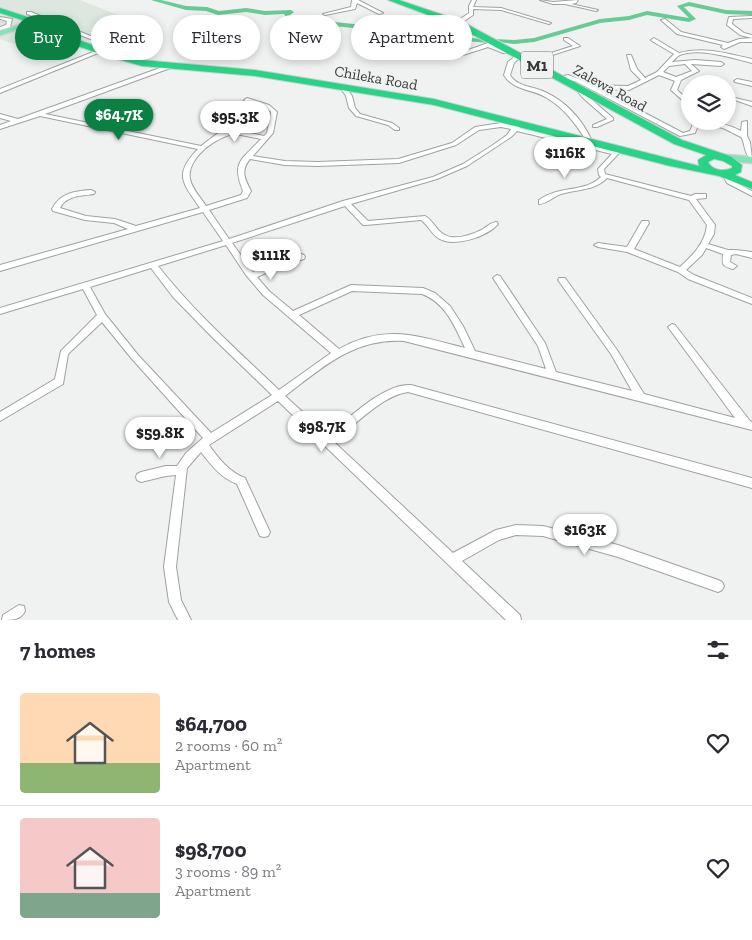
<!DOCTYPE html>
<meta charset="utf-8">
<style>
body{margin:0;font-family:"Zilla Slab",serif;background:#f7f7f7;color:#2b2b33;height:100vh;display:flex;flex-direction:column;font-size:19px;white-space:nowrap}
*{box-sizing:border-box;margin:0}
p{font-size:16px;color:#7c7c81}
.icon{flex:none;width:28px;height:28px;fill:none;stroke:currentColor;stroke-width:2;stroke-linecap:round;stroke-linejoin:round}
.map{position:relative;height:620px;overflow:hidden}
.drawer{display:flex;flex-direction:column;background:#fff;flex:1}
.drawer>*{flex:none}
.hud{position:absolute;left:15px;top:15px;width:500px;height:45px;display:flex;gap:10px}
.fabs{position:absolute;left:681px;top:75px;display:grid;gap:10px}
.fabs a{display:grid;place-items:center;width:55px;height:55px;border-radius:50%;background:#fff;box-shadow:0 2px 8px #0003;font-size:25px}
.price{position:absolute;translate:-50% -42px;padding:0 11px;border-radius:18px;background:#fff;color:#222;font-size:16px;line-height:32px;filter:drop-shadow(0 1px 2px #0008)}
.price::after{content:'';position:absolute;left:50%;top:30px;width:15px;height:11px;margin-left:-8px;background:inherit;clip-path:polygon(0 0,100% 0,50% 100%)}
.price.selected{background:#0b8043;color:#fff}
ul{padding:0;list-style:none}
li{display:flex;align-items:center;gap:15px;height:125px;padding:0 20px}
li+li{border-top:1px solid #e1e1e2}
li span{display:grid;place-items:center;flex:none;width:140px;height:100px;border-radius:5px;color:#555}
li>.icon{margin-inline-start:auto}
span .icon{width:60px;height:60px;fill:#fffc;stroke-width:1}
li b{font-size:21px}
h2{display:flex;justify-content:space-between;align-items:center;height:60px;padding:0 20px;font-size:21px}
.chip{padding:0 18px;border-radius:22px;background:#fff;box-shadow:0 2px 8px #0003;font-size:18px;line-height:45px}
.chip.selected{background:#0b8043;color:#fff}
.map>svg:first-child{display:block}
.built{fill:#dde7e0}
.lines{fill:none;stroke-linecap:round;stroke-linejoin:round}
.river{fill:#67cb93;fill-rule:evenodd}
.minor-casing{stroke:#9fa2a0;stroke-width:2}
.major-casing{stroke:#cfcfcf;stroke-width:3}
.highway-casing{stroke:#cfcfcf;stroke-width:2}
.minor{fill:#fff;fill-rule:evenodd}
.major{fill:#7de5b6;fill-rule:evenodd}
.highway{fill:#27d485;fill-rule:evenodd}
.labels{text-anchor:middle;stroke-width:4.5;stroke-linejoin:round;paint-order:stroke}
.far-street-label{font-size:15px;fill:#373837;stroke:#eff2f0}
.shield{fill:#eff2f0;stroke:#6e706e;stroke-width:1}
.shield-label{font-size:16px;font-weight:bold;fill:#373837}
</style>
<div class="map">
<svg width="752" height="620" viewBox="0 0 752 620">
<rect width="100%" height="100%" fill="#eff2f0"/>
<polygon class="built" points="0,0 80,0 136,22 47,57 0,39"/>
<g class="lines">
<polygon class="river" points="151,0 161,0 186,6 207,7 219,11 246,8 265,11 291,10 294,12 290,15 293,18 292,20 301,22 316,20 382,27 391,34 411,38 418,38 429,30 442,27 468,38 514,40 534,38 600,19 629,16 647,11 689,18 677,6 689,2 726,10 752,11 752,15 726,14 689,6 684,7 696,19 689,22 647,15 629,20 600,23 534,42 514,44 492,41 489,43 465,41 441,31 433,33 422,41 411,42 387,36 380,31 316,24 298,26 286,22 287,18 284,14 265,15 246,12 218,15 206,11 186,10"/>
<defs>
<g id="minor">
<polygon points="352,0 358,0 383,13 379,14 357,3 355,9 325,15 323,14 351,7"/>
<polygon points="472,0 476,0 473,7 501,8 551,23 549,24 501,10 473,9 473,15 460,24 456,24 456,22 469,13 469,6"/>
<polygon points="540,0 553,2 578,0 576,3 571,4 598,10 596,11 565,4 553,4"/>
<polygon points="27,12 31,12 98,39 93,40 27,14"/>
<polygon points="752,16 752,18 733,19 732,24 744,33 752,35 752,42 740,42 724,49 721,47 723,45 677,34 661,20 665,19 681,32 728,43 739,39 752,38 740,35 727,25 729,17"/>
<polygon points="0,17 12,19 10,27 0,30 0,27 6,25 7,21 0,19"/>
<polygon points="564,38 568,38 580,46 531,62 526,61 573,46 564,40"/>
<path d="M654,38L679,53C704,46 728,54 752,59V63C733,58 695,46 678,56C676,58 674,60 672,62L695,60L721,62L724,64L721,66L691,64L699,71L681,80L677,90L690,102V107L671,90L675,81L659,75L629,90L599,89L683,133L690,131L694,121C711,121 726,123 741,131L742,122L747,121V136L750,142L752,159C743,154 746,144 741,137L723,128L699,123L695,133L680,136L575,81C569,79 560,80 557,78L568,75L579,79L592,85L628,86L641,80L631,70L627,55H631L637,69L645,78L657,72L674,54L652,41L651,40ZM685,64L692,71L676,77L663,72L669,66Z"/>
<polygon points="488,43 508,52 503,53 488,47 460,56 457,54"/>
<polygon points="98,50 103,51 0,93 0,89"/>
<path d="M519,53L522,55L514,63L510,75C517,87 533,86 545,92C566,102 581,118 591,139L590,140H586C575,123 565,109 547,98C533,89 513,91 504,75L508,62Z"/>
<path d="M171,64L173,65V67L45,114L201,146L218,133L232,130L222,112L225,110L228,112L238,130L264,136L267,133L271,112L265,107L245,101L244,100L247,98L269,105L277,112L273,133L253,156L285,161L318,162L398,159L452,143L475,127L501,123L514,126L520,121L523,123L519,128L615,151L617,149H621V151L604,169L605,174L691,196L695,194H706V198L696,199L715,225L714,234L708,244L728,250H736L752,252V258L736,254L731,255L730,262L737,266L733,269C722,266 722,265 723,254L706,248L702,255L686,270L694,275L752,298V304L688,279L678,272L627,252L598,247L594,245L598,243L627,247L642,221H648L649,223L634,249L680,267C693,255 705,243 707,225L689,200L607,178C594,191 578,189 561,194C554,196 547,204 539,204V200C560,185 584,193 601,177L599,175L598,169L612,154L517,131L511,137L467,166L437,179L351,204L368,221L425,216C434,221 436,231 445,235C455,241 474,234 483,229C488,226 491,222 497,222L498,224C487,237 453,248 438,238C431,233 428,225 421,220L366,225H363L345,206L232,243L253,272L278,261L301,254L304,255L305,257L304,259L284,265L257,277L269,291L293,311L351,285L423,288L435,293L450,306L463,326L475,351L546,369L538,346L493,278L497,275L500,276L545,343L556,372L632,391L611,354L558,280L559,278H565L617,350L644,394L735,418L668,327L672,324L675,325L750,421L752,422V430L404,341C354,338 323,367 285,396L328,435C348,419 384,383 411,385L752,478V488L408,392C383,395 353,426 334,442L453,553L496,530L516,525L543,526L618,545L718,580L722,582L724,586L722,590L718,592L618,557L543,536L516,535L499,540L462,561L520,615L521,620H506L278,401L209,445C219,459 229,472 245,478L270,532L268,536L264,537L260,536L237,484C221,478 211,465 201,452L187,468L176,567L181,600L191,620H178L169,602L164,567L176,475L166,476L141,482L137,480L136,477L137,474L141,472L166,466H177L186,453L203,438L132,359L102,322L68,354L63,384L0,421V412L55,379L61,351L97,315L83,289L0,314V308L223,241L203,212L0,271V265L128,229L114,223L85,220L53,211L52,209C60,193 75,191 91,190L95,192L94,194C81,196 67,195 60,208L86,216L115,219L136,226L200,208C183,183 173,175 198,149L40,116L0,129V125L11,121L0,118V114L18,119ZM501,127L511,129L507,135L493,145L463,164L433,177L343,201L229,239L209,210L247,198L251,191C245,179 240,171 250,159L285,165L318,166L399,163L456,145L479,130ZM236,134L261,139C242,160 231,161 243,191L241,195L206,206C201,198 192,189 190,179C186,159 217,135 236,134ZM226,245L246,275L263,295L331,353L279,390C237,350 194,312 158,266ZM151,268L173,297L213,338L272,395L211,433L138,355L105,314L90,287ZM352,291L422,294C446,303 455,327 465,348C418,336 385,323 339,349L299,315Z"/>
<polygon points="737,79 752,82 752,86 735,82 734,81"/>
<polygon points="341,86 346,87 352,96 355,108 360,114 392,123 399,128 399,130 395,130 388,125 356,116 349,108 346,96 340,87"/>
<polygon points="585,89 588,91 585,93 586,95 613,118 613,120 597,127 593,127 593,125 607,119 582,97 579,93"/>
<polygon points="735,98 752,102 752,106 735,100"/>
<polygon points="726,174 728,175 732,181 752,191 752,196 727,183 723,176"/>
<path d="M19,605L24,606L25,611C21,620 12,620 2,620L3,615Z"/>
</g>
<g id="major">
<polygon points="22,24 24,25 24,27 0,35 0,31"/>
<polygon points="726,155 752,157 752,163 723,160 723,156"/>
</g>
<g id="highway">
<path d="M388,0H399L461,21L682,140L730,156L742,165L741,172L735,175L752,182V189L719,176L670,166L434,105L255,76L142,66L106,56L21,26L25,24L38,25L112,52L142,60L255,70L434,99L699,166L698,160L706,155L674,144L455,25ZM714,159L723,161L732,166V168C723,172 712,170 708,162Z"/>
<polygon points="0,8 31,18 32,20 28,22 0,13"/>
</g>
</defs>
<use href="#minor" class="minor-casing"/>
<use href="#major" class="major-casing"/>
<use href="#highway" class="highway-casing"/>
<use href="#minor" class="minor"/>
<use href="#major" class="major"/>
<use href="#highway" class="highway"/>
</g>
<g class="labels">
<g class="far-street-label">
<text transform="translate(376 78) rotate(10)" y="5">Chileka Road</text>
<text transform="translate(610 88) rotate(29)" y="5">Zalewa Road</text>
</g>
<rect class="shield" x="521" y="51.5" width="32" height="27" rx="4"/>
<g class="shield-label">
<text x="537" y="71">M1</text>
</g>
</g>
</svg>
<div class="fabs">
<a><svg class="icon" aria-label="layers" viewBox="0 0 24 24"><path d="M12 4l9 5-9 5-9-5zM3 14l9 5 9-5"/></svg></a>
</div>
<b class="price selected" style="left:119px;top:141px">$64.7K</b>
<b class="price" style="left:235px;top:143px">$95.3K</b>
<b class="price" style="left:565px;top:179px">$116K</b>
<b class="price" style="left:271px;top:281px">$111K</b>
<b class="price" style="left:322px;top:453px">$98.7K</b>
<b class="price" style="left:160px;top:459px">$59.8K</b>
<b class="price" style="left:585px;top:556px">$163K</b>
<div class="hud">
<a class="chip selected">Buy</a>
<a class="chip">Rent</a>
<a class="chip">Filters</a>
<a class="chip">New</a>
<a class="chip">Apartment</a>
</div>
</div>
<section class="drawer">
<h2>7 homes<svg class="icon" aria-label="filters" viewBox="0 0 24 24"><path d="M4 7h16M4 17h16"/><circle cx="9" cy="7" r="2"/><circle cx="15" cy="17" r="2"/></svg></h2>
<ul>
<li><span style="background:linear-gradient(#ffd9b3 70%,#8fb573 0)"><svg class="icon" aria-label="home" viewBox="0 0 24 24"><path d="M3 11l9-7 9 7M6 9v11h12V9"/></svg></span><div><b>$64,700</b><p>2 rooms · 60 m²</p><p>Apartment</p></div><svg class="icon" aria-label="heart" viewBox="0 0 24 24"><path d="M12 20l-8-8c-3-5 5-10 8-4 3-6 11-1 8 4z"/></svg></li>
<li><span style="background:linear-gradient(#f6c9c9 75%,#7fa58c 0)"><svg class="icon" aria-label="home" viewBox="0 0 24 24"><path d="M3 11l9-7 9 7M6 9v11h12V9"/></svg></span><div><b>$98,700</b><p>3 rooms · 89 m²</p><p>Apartment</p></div><svg class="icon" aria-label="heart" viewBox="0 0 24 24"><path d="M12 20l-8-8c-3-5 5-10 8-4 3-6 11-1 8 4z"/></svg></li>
</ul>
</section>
